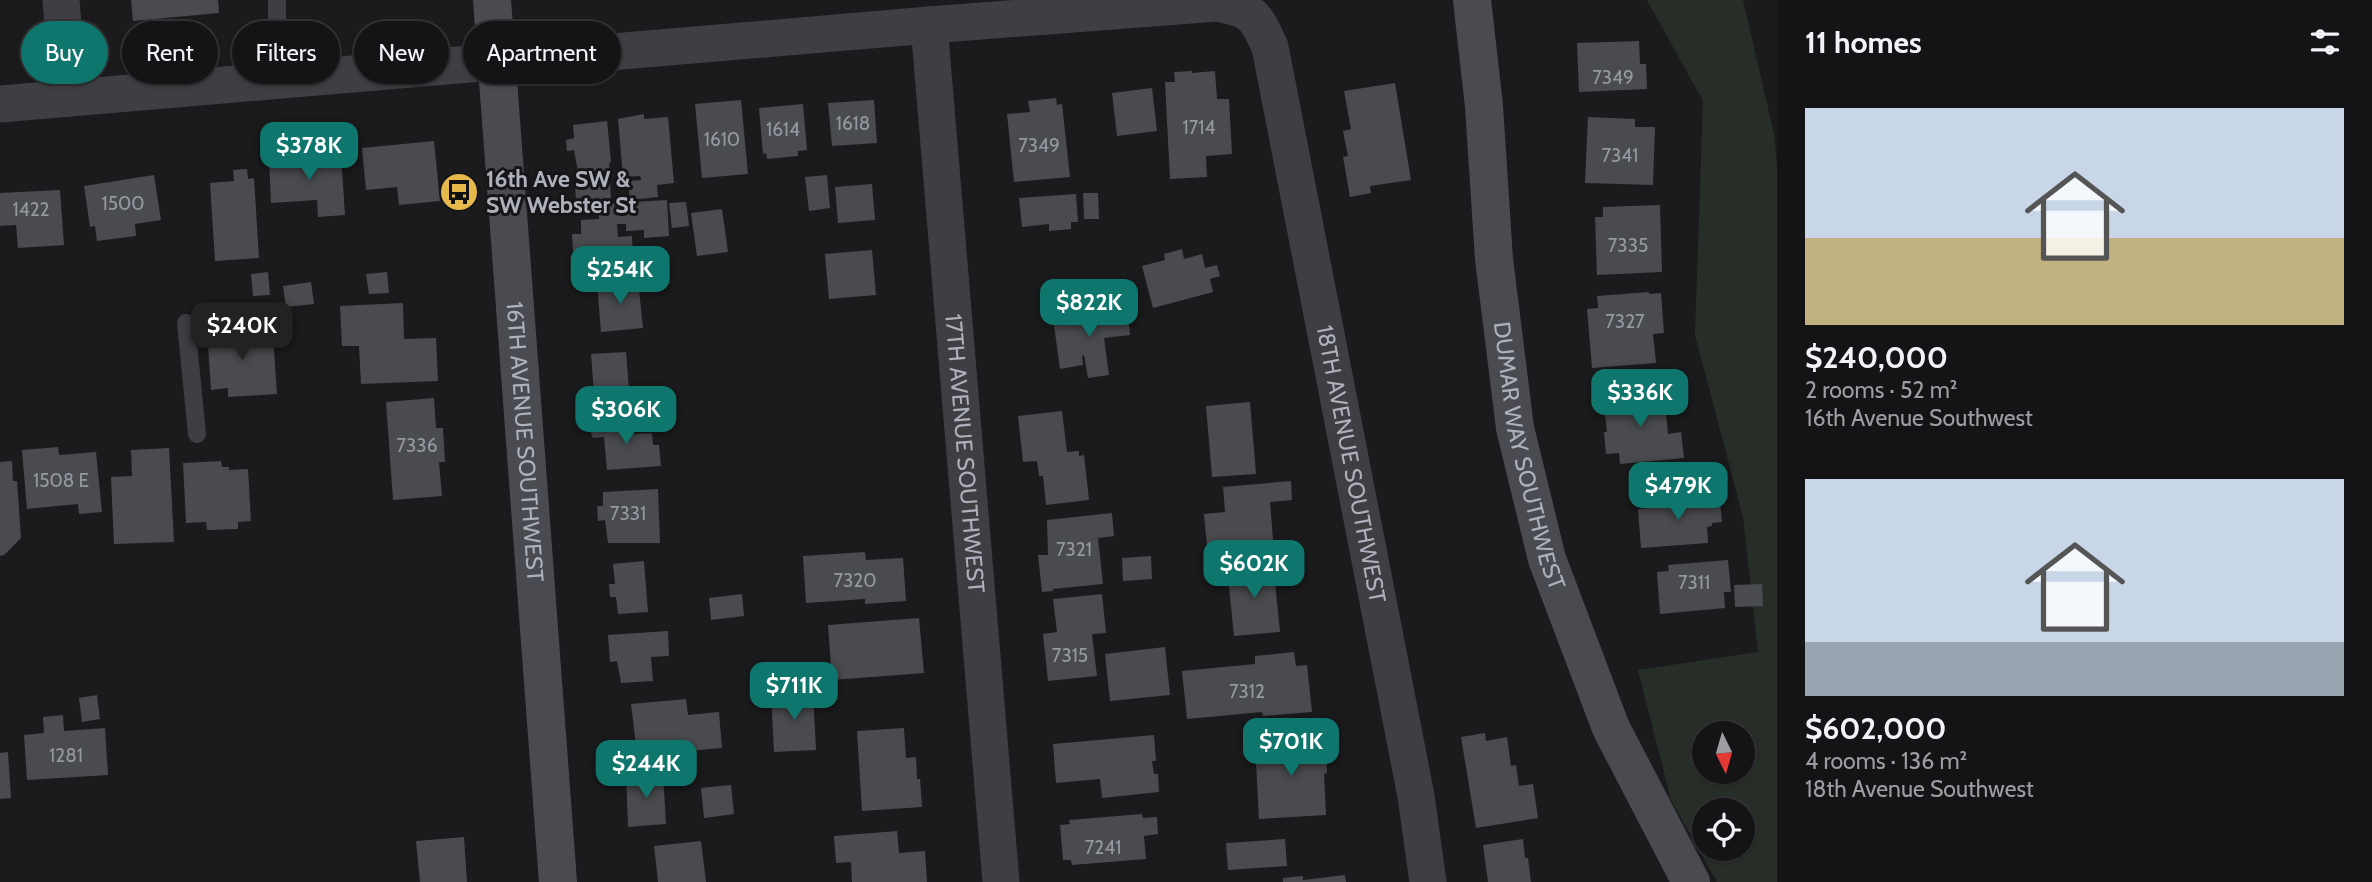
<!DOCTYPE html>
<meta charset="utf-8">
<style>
body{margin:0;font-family:Cabin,sans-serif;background:#1d1d1f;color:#f1f3f6;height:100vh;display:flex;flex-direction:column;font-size:26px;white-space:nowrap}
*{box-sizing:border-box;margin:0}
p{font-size:23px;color:#9d9ea1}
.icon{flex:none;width:38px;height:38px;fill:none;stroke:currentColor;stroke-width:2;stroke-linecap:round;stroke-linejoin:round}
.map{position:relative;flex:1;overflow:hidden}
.sheet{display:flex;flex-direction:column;background:#141416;width:595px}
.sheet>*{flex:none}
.top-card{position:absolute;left:21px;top:21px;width:665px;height:63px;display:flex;gap:14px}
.needle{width:46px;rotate:175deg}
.buttons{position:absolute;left:1692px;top:721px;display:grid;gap:14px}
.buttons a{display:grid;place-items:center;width:63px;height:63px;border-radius:50%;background:#141416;box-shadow:0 2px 5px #0004,0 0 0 2px #333335;font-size:35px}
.price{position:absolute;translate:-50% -60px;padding:0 16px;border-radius:14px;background:#0f766e;color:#fff;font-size:23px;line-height:46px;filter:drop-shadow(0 2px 4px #0008)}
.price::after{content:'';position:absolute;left:50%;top:42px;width:21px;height:16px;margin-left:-10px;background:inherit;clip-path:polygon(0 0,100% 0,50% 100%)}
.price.on{background:#222;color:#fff}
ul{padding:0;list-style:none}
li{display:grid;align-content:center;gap:14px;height:371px;padding:0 28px}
li span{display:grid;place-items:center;height:217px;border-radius:0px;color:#555}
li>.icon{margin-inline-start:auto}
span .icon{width:126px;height:126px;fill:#fffc;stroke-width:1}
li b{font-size:30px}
h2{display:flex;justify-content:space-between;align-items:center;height:84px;padding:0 28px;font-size:30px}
.chip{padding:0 24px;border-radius:32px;background:#141416;box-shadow:0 2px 5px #0004,0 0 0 2px #333335;font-size:24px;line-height:63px}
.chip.on{background:#0f766e;color:#fff}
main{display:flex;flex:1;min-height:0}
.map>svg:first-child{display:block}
.green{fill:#272e28;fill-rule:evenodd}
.building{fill:#4a4b4f}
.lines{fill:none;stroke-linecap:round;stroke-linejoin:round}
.lane{stroke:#3e3e43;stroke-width:18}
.street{stroke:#3e3e43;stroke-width:37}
.secondary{stroke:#4a4b51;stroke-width:38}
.labels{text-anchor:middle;stroke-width:6;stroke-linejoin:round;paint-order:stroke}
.number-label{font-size:19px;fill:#9598a0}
.poi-label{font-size:23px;font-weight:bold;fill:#aeb1bb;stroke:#161618;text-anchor:start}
.street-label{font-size:23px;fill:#aeb1bb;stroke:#161618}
</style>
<main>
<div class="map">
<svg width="1777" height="882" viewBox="0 0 1777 882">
<rect width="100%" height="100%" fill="#1b1b1d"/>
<path class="green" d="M1647,0H1743L1774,134L1777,164V882H1717L1671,800L1638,670L1758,652L1743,517L1695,335L1703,101ZM1704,733H1743V772H1704ZM1704,810H1743V849H1704Z"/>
<g class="building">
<polygon points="131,0 218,0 219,13 133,21"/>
<polygon points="1639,41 1640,64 1646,64 1647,89 1579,92 1577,43"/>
<polygon points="1192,71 1192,73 1215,71 1217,99 1229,99 1232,154 1206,156 1207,177 1170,179 1165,82 1175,82 1174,72"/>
<polygon points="1395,83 1411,180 1370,186 1371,193 1350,197 1343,157 1348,156 1343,131 1351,129 1344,91"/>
<polygon points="1152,88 1157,131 1117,136 1112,93"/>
<polygon points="1056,98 1057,105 1062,104 1070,177 1014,182 1007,114 1030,112 1028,101"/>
<polygon points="741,100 748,174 702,178 695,104"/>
<polygon points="874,100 877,143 832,146 828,103"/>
<polygon points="803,104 807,150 798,151 798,156 767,159 766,153 763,154 759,108"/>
<polygon points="644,114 644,119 668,117 674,183 657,185 658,197 630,200 628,181 641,180 640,176 623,177 618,119"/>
<polygon points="1588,117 1635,119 1635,127 1655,127 1653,185 1585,183"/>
<polygon points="607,121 611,162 609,163 610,174 579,177 574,150 567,151 566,140 574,138 573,125"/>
<polygon points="434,141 440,201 399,205 397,187 366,190 362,148"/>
<polygon points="341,154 345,215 318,217 317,200 271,203 269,159"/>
<polygon points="247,169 248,179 254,178 259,258 215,261 210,183 234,181 233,170"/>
<polygon points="154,175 161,220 135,224 136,236 97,241 95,226 90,227 84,186"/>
<polygon points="827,175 830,208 809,211 805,177"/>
<polygon points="610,182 611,199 576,201 575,183"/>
<polygon points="872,184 875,220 838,223 835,187"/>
<polygon points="60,190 64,245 18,248 16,225 0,226 0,193"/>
<polygon points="1083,193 1098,193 1099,219 1084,219"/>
<polygon points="1076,194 1078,222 1071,222 1071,229 1049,231 1049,224 1022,227 1019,198"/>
<polygon points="667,200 669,236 644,238 644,230 626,231 626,224 617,224 618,237 632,236 633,255 645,254 646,268 587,271 583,250 573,251 572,234 581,234 581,220 599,219 598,204"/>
<polygon points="686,202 689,226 672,228 669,203"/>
<polygon points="1660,205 1662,272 1597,275 1595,217 1603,217 1603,207"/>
<polygon points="722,209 728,252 697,256 691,213"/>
<polygon points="1182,249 1184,259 1202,254 1205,268 1217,265 1220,276 1210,279 1213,292 1153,308 1142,266 1165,260 1164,254"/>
<polygon points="872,250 876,295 829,299 825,254"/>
<polygon points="268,272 270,295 253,296 251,274"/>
<polygon points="387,272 389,293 369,294 366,274"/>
<polygon points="638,280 643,328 601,332 597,284"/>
<polygon points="311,282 314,304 286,307 283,286"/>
<polygon points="1649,292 1649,294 1661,293 1664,333 1653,334 1656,363 1592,368 1587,309 1598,308 1597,296"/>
<polygon points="403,303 404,339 436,338 438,381 361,384 359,346 342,346 340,306"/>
<polygon points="1127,307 1130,335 1104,338 1109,375 1088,378 1084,355 1082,356 1083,365 1060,369 1053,318"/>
<polygon points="267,327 268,335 273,335 277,394 228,397 228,388 211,390 207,331"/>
<polygon points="626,352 629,390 611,391 611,402 596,403 596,393 594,394 591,354"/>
<polygon points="1664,391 1668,434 1681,432 1684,458 1620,464 1619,453 1606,454 1604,432 1607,432 1603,397"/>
<polygon points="434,398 436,428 443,428 445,462 439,462 442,496 393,500 386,402"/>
<polygon points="1250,402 1256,474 1212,477 1206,406"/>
<polygon points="1062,411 1067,452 1079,451 1079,456 1084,455 1089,500 1046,505 1043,476 1039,476 1037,461 1023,462 1018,416"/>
<polygon points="630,419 632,434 652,433 653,445 659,445 661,466 607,470 604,437 593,438 589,428 593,422"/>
<polygon points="58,447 59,455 96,452 102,512 79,514 78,504 27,509 22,450"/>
<polygon points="169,448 174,542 114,544 111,477 132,476 131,450"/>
<polygon points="12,461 13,481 17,481 21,538 4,555 0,556 0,462"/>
<polygon points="221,461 222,467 229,467 229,470 248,469 251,521 238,522 238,529 207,530 206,522 186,523 183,463"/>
<polygon points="1291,481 1292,500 1270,502 1274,551 1208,557 1204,514 1225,512 1223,487"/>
<polygon points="658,489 660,543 608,543 605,520 598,521 597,506 603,506 603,492"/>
<polygon points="1708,496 1709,503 1720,502 1722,522 1712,523 1712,526 1707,527 1708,543 1641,548 1638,509 1650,508 1649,500"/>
<polygon points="1112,513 1114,536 1098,538 1103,584 1053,589 1053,591 1042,592 1038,555 1048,555 1047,520"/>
<polygon points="865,552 866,560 903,558 906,601 865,604 865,599 806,603 803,556"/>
<polygon points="1151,556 1152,579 1123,581 1122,558"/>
<polygon points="1728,560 1731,592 1724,592 1725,608 1660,614 1657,572 1669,571 1668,565"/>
<polygon points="644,561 648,612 618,614 616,597 610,597 609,584 615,584 613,564"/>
<polygon points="1273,563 1280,632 1234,636 1227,567"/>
<polygon points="1762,584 1763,606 1735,607 1734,585"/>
<polygon points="742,594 744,616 711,620 709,598"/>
<polygon points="1102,594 1106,633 1092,634 1097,676 1048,681 1043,634 1057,632 1053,599"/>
<polygon points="919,618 924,673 832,680 828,625"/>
<polygon points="668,631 669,656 651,657 653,681 621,683 617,661 610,662 608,635"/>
<polygon points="1165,647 1170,695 1110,701 1105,654"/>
<polygon points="1294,652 1296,666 1307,665 1312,712 1263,716 1262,712 1187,719 1182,671 1255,664 1255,656"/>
<polygon points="813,693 816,750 774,752 771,695"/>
<polygon points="97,695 100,719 82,722 79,698"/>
<polygon points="686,699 688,715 719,712 722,748 676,752 676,758 638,762 631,704"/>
<polygon points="63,715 64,731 105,728 108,775 27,780 24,735 44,733 43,717"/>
<polygon points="904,728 906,758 916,757 917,779 920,779 922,807 862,811 857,731"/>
<polygon points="1485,733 1486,741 1507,737 1511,766 1516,765 1519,786 1533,784 1538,818 1476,828 1461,737"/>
<polygon points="1154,735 1156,761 1152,761 1154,774 1158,774 1159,792 1102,798 1100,779 1056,783 1053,744"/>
<polygon points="1303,736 1303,741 1326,740 1327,773 1324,774 1326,815 1259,819 1255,743 1269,742 1268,738"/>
<polygon points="8,752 11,798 0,799 0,753"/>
<polygon points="663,774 666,824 628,827 626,775"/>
<polygon points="731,785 734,814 704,818 701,788"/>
<polygon points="1142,814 1143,818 1157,817 1158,834 1144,836 1146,859 1072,865 1071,860 1063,860 1060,825 1070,824 1069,820"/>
<polygon points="897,831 899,853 925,851 927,882 852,882 851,862 836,863 834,836"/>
<polygon points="464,837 467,882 420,882 416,841"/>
<polygon points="1285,839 1287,866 1228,870 1226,843"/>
<polygon points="1523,839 1525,858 1528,858 1531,882 1488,882 1483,845"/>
<polygon points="701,841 706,882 658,882 654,846"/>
<polygon points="1345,875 1346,882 1283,882 1283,878 1303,876 1303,880"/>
</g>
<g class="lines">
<g class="lane">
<polyline points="277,0 277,80"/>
<polyline points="186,323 197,434"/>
</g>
<g class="street">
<polyline points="61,0 69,98"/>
<path id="s1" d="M929,25L1001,882"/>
<path id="s2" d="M0,104L929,25L1217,3C1253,10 1255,14 1270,47L1416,796L1428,882"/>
</g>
<g class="secondary">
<path id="s3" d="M492,0L558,882"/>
<path id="s4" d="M1472,0L1484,106L1494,259L1515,428L1547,559L1611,728L1691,882"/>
</g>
</g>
<defs>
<symbol id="bus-disc" viewBox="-11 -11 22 22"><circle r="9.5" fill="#e5b94b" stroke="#161618"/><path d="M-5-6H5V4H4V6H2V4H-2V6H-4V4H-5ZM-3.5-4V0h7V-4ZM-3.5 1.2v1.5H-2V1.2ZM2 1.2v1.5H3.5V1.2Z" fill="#111"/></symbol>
</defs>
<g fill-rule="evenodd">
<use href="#bus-disc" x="437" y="170" width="44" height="44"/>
</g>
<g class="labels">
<g class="number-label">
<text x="1613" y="84">7349</text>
<text x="853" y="130">1618</text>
<text x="1199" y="134">1714</text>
<text x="783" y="136">1614</text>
<text x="722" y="146">1610</text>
<text x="1039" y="152">7349</text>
<text x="1620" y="162">7341</text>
<text x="123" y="210">1500</text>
<text x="31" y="216">1422</text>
<text x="1628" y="252">7335</text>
<text x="1625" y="328">7327</text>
<text x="417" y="452">7336</text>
<text x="61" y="487">1508 E</text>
<text x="628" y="520">7331</text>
<text x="1074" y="556">7321</text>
<text x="855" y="587">7320</text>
<text x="1694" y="589">7311</text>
<text x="1070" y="662">7315</text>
<text x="1247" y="698">7312</text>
<text x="66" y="762">1281</text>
<text x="1103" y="854">7241</text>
</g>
<g class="poi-label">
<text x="486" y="187">16th Ave SW &amp;<tspan x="486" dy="26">SW Webster St</tspan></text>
</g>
<g class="street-label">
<text dy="8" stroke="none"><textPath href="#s3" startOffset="443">16TH AVENUE SOUTHWEST</textPath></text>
<text dy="8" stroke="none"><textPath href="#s1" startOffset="430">17TH AVENUE SOUTHWEST</textPath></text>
<text dy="8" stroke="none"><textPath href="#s4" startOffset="460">DUMAR WAY SOUTHWEST</textPath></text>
<text dy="8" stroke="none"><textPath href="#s2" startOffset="1720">18TH AVENUE SOUTHWEST</textPath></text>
</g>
</g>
</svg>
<div class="buttons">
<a><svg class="needle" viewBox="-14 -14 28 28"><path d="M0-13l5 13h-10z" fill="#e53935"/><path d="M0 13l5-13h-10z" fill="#9d9ea1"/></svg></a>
<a><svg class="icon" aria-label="locate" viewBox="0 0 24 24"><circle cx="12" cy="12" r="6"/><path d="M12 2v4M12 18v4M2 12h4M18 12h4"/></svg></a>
</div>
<b class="price" style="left:309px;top:182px">$378K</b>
<b class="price" style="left:620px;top:306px">$254K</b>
<b class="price" style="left:1089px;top:339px">$822K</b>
<b class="price on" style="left:242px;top:362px">$240K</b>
<b class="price" style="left:1640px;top:429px">$336K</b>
<b class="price" style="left:626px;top:446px">$306K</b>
<b class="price" style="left:1678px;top:522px">$479K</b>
<b class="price" style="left:1254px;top:600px">$602K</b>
<b class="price" style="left:794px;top:722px">$711K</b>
<b class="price" style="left:1291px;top:778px">$701K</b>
<b class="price" style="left:646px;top:800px">$244K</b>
<div class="top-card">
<a class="chip on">Buy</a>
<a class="chip">Rent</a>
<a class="chip">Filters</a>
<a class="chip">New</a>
<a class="chip">Apartment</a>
</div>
</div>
<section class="sheet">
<h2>11 homes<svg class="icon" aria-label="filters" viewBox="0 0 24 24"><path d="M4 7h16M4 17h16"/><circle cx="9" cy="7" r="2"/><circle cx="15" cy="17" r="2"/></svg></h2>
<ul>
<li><span style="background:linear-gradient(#c9d6e8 60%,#c2b280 0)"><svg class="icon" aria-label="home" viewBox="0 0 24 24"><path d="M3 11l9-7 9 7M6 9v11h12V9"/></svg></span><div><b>$240,000</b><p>2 rooms · 52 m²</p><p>16th Avenue Southwest</p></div></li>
<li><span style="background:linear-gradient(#c9d6e8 75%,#9aa5b1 0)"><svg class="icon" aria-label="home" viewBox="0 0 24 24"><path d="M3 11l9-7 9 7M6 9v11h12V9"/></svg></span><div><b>$602,000</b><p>4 rooms · 136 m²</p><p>18th Avenue Southwest</p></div></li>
</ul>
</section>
</main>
